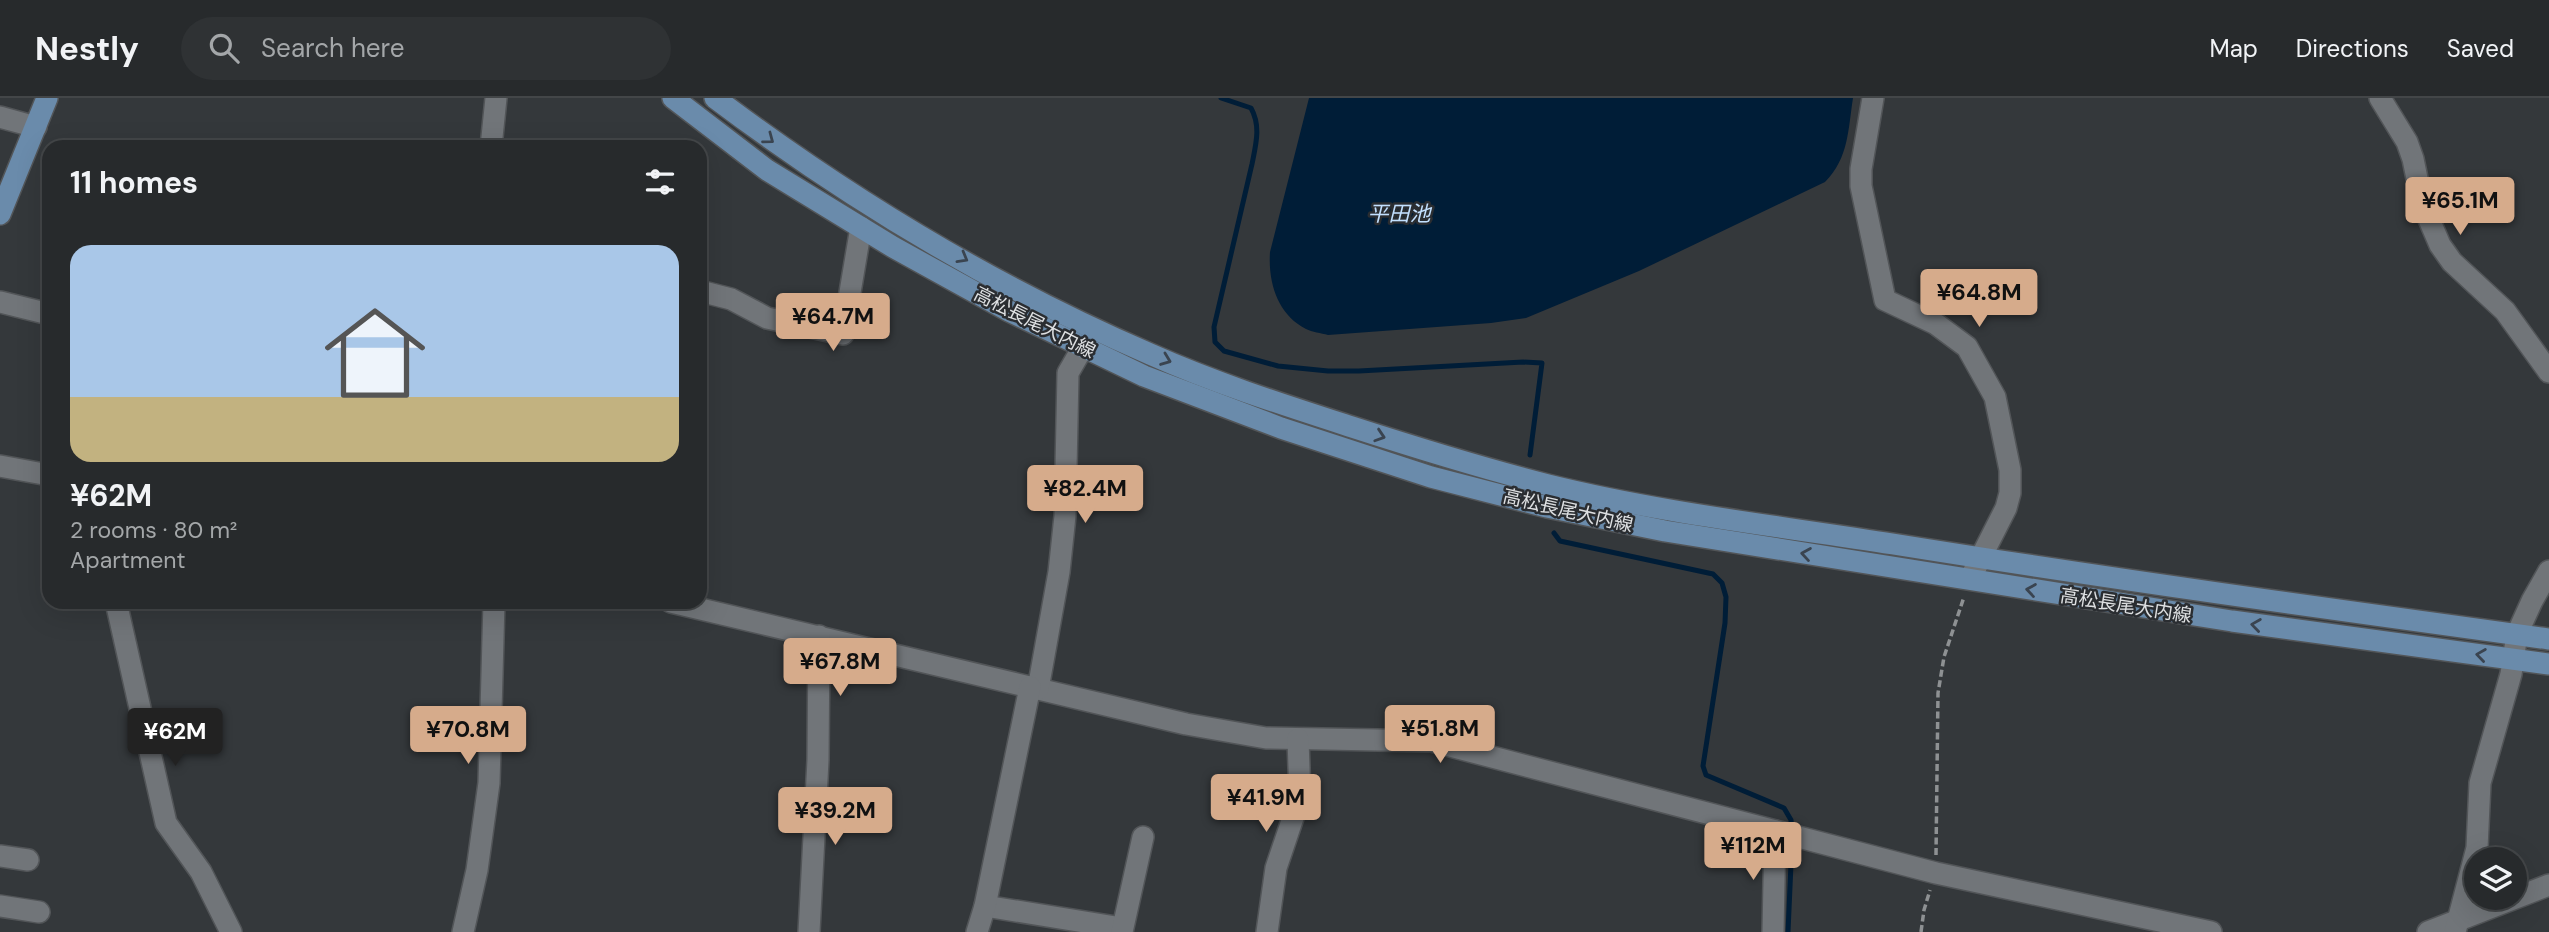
<!DOCTYPE html>
<meta charset="utf-8">
<style>
body{margin:0;font-family:"DM Sans","Noto Sans JP",sans-serif;background:#2f3234;color:#f1f3f6;height:100vh;display:flex;flex-direction:column;font-size:26px;white-space:nowrap}
*{box-sizing:border-box;margin:0}
p{font-size:23px;color:#a4a7a9}
.icon{flex:none;width:38px;height:38px;fill:none;stroke:currentColor;stroke-width:2;stroke-linecap:round;stroke-linejoin:round}
.map{position:relative;flex:1;overflow:hidden}
.side{position:absolute;left:42px;top:42px;width:665px;height:469px;display:flex;flex-direction:column;background:#272a2c;border-radius:21px;box-shadow:0 7px 28px #0002,0 0 0 2px #434648}
.side>*{flex:none}
.controls{position:absolute;left:2464px;top:749px;display:grid;gap:14px}
.controls a{display:grid;place-items:center;width:63px;height:63px;border-radius:50%;background:#272a2c;box-shadow:0 7px 28px #0002,0 0 0 2px #434648;font-size:35px}
.price{position:absolute;translate:-50% -60px;padding:0 16px;border-radius:7px;background:#d6ab8b;color:#111;font-size:23px;line-height:46px;filter:drop-shadow(0 2px 4px #0008)}
.price::after{content:'';position:absolute;left:50%;top:42px;width:21px;height:16px;margin-left:-10px;background:inherit;clip-path:polygon(0 0,100% 0,50% 100%)}
.price.on{background:#222;color:#fff}
ul{padding:0;list-style:none}
li{display:grid;align-content:center;gap:14px;height:371px;padding:0 28px}
li span{display:grid;place-items:center;height:217px;border-radius:21px;color:#555}
li>.icon{margin-inline-start:auto}
span .icon{width:126px;height:126px;fill:#fffc;stroke-width:1}
li b{font-size:30px}
h2{display:flex;justify-content:space-between;align-items:center;height:84px;padding:0 28px;font-size:30px}
header{display:flex;align-items:center;gap:42px;box-sizing:border-box;height:98px;padding:0 35px;background:#272a2c;border-bottom:2px solid #434648}
header strong{font-size:33px}
nav{display:flex;gap:38px;margin-inline-start:auto;font-size:24px}
.search{width:490px;height:63px;background:#2f3234;display:flex;align-items:center;gap:18px;box-sizing:border-box;padding:0 24px;border-radius:38px;color:#a4a7a9;font-size:26px}
.map>svg:first-child{display:block}
.water{fill:#001d37}
.lines{fill:none;stroke-linecap:round;stroke-linejoin:round}
.stream{stroke:#001d37;stroke-width:5}
.minor-casing{stroke:#525558;stroke-width:24}
.major-casing{stroke:#525558;stroke-width:24}
.path{stroke:#8e9193;stroke-width:3.5;stroke-dasharray:7 3.5;stroke-linecap:butt}
.minor{stroke:#717579;stroke-width:21}
.major{stroke:#6a8bab;stroke-width:21}
.oneway{stroke:#3a4450}
.labels{text-anchor:middle;stroke-width:5;stroke-linejoin:round;paint-order:stroke}
.street-label{font-size:19px;fill:#dee0e2;stroke:#2a2d31}
.water-label{font-size:21px;font-style:italic;fill:#c2e0ff;stroke:#2a2d31}
</style>
<header>
<strong>Nestly</strong>
<div class="search"><svg class="icon" aria-label="search" viewBox="0 0 24 24"><circle cx="10" cy="10" r="6"/><path d="M15 15l6 6"/></svg>Search here</div>
<nav><a>Map</a><a>Directions</a><a>Saved</a></nav>
</header>
<div class="map">
<svg width="2549" height="834" viewBox="0 0 2549 834">
<rect width="100%" height="100%" fill="#34383b"/>
<path class="water" d="M1309,0H1853C1848,31 1849,60 1825,84L1639,173L1526,220L1491,225L1328,237C1321,235 1312,234 1306,231C1277,216 1268,184 1270,154Z"/>
<g class="lines">
<g class="stream">
<path d="M1221,0L1251,10C1261,28 1256,46 1252,66L1214,229L1215,244L1224,253L1278,268L1328,273H1359L1523,264L1542,265L1530,357"/>
<polyline points="1554,435 1560,443 1713,476 1722,485 1726,499 1725,525 1703,668 1706,677 1784,710 1791,722 1792,733"/>
<polyline points="1788,834 1792,743"/>
</g>
<defs>
<g id="minor">
<polyline points="1873,0 1861,71 1861,88 1885,202 1936,226 1967,249 1995,299 2010,372 2010,395 2006,410 1972,477"/>
<polyline points="2380,0 2407,44 2413,61 2422,105 2440,147 2452,164 2505,213 2549,274"/>
<polyline points="0,19 36,29"/>
<polyline points="491,49 496,0"/>
<polyline points="700,193 731,201 767,220 843,236 861,129"/>
<polyline points="0,204 49,216"/>
<polyline points="0,368 49,377"/>
<polyline points="116,504 166,725 201,774 231,834"/>
<polyline points="671,504 1186,626 1266,640 1431,643 1936,775 2211,834"/>
<polyline points="1038,591 1059,474 1065,418 1068,275 1083,249"/>
<polyline points="0,758 28,762"/>
<polyline points="0,808 39,814"/>
<polyline points="985,808 1122,830"/>
<polyline points="463,834 477,772 489,685 494,504"/>
<polyline points="809,834 818,662 819,538"/>
<polyline points="977,834 985,808 1030,589"/>
<polyline points="1122,834 1143,739"/>
<polyline points="1267,834 1276,770 1300,699 1298,641"/>
<polyline points="1773,834 1775,733"/>
<polyline points="2428,834 2549,787"/>
<polyline points="2455,834 2477,750 2480,685 2511,576 2517,536 2532,503 2549,473"/>
</g>
<g id="major">
<polyline points="673,0 767,72 893,149 1009,213 1144,278 1281,330 1431,379 1547,409 1665,433 2232,523 2549,566"/>
<path d="M715,0C848,100 997,190 1150,256C1215,285 1284,307 1352,329C1417,350 1482,370 1548,387C1661,415 1779,428 1893,446C2111,481 2330,511 2549,541"/>
<polyline points="0,116 47,0"/>
</g>
</defs>
<use href="#minor" class="minor-casing"/>
<use href="#major" class="major-casing"/>
<g class="path">
<polyline points="1936,757 1938,595 1944,559 1964,499"/>
<polyline points="1921,834 1924,812 1930,792"/>
</g>
<use href="#minor" class="minor"/>
<use href="#major" class="major"/>
</g>
<defs><path id="oneway-chevron" d="M-2-3.5L2.5 0L-2 3.5" fill="none" stroke-width="1.6" stroke-linecap="round" stroke-linejoin="round" transform="scale(1.75)"/></defs>
<g class="oneway">
<use href="#oneway-chevron" transform="translate(769 41) rotate(37)"/>
<use href="#oneway-chevron" transform="translate(963 160) rotate(30)"/>
<use href="#oneway-chevron" transform="translate(1166 262) rotate(21)"/>
<use href="#oneway-chevron" transform="translate(1380 338) rotate(18)"/>
<use href="#oneway-chevron" transform="translate(1806 456) rotate(-171)"/>
<use href="#oneway-chevron" transform="translate(2031 492) rotate(-171)"/>
<use href="#oneway-chevron" transform="translate(2256 527) rotate(-172)"/>
<use href="#oneway-chevron" transform="translate(2481 557) rotate(-172)"/>
</g>
<g class="labels">
<g class="street-label">
<text transform="translate(1035 224) rotate(27)" y="7">高松長尾大内線</text>
<text transform="translate(1568 412) rotate(13)" y="7">高松長尾大内線</text>
<text transform="translate(2126 507) rotate(9)" y="7">高松長尾大内線</text>
</g>
<g class="water-label">
<text x="1399" y="123">平田池</text>
</g>
</g>
</svg>
<div class="controls">
<a><svg class="icon" aria-label="layers" viewBox="0 0 24 24"><path d="M12 4l9 5-9 5-9-5zM3 14l9 5 9-5"/></svg></a>
</div>
<b class="price" style="left:2460px;top:139px">¥65.1M</b>
<b class="price" style="left:1979px;top:231px">¥64.8M</b>
<b class="price" style="left:833px;top:255px">¥64.7M</b>
<b class="price" style="left:1085px;top:427px">¥82.4M</b>
<b class="price" style="left:840px;top:600px">¥67.8M</b>
<b class="price" style="left:1440px;top:667px">¥51.8M</b>
<b class="price" style="left:468px;top:668px">¥70.8M</b>
<b class="price on" style="left:175px;top:670px">¥62M</b>
<b class="price" style="left:1266px;top:736px">¥41.9M</b>
<b class="price" style="left:835px;top:749px">¥39.2M</b>
<b class="price" style="left:1753px;top:784px">¥112M</b>
<section class="side">
<h2>11 homes<svg class="icon" aria-label="filters" viewBox="0 0 24 24"><path d="M4 7h16M4 17h16"/><circle cx="9" cy="7" r="2"/><circle cx="15" cy="17" r="2"/></svg></h2>
<ul>
<li><span style="background:linear-gradient(#a9c7e8 70%,#c2b280 0)"><svg class="icon" aria-label="home" viewBox="0 0 24 24"><path d="M3 11l9-7 9 7M6 9v11h12V9"/></svg></span><div><b>¥62M</b><p>2 rooms · 80 m²</p><p>Apartment</p></div></li>
</ul>
</section>
</div>
